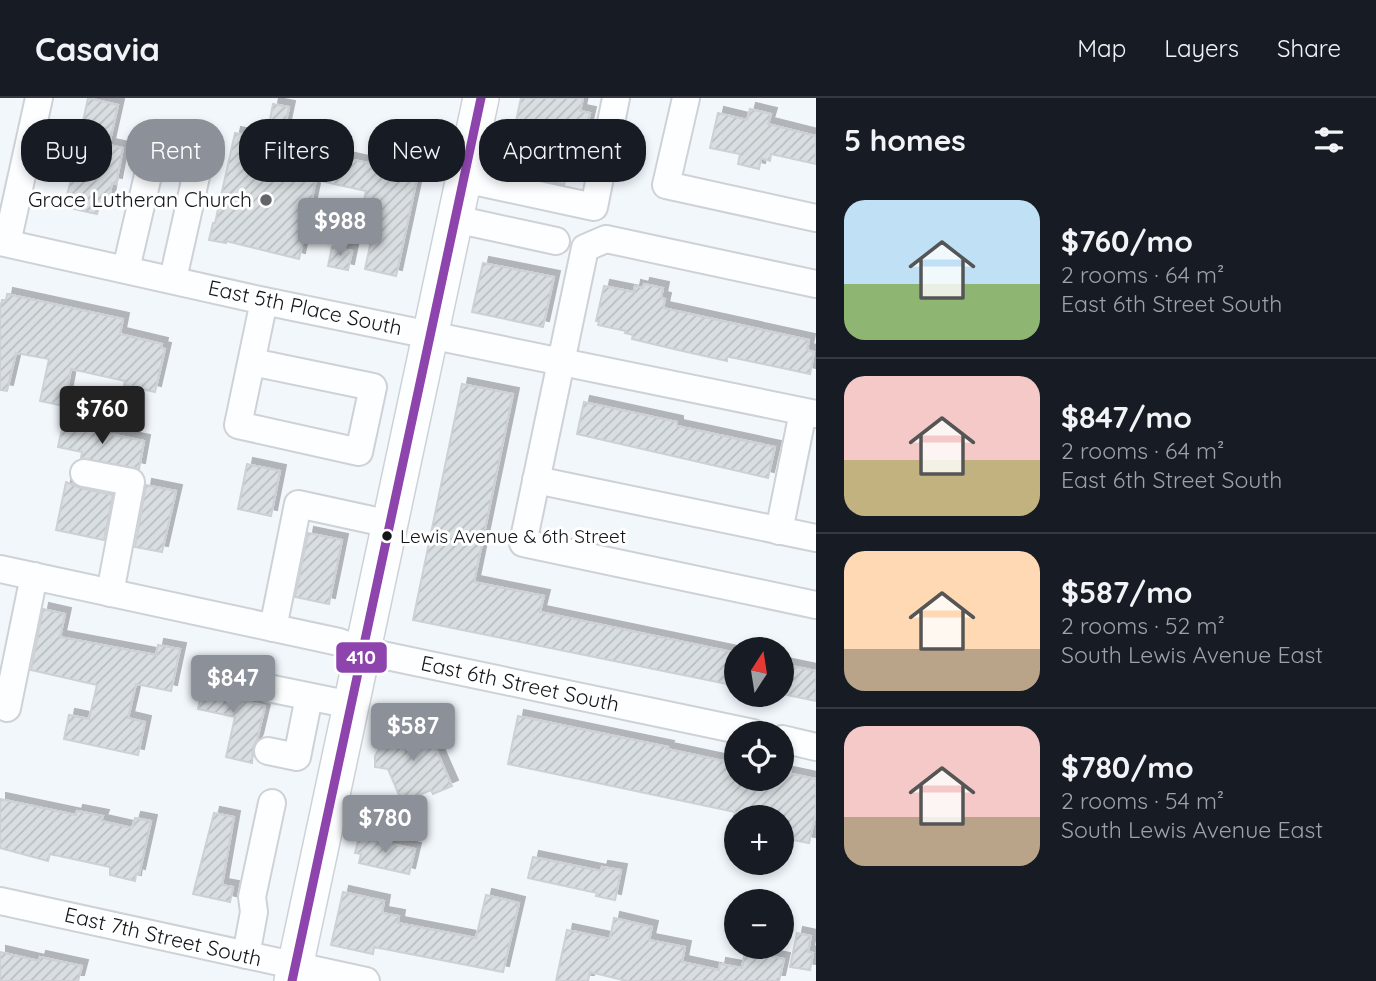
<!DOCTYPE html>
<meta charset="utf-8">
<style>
body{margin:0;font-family:Quicksand,sans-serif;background:#242831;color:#f1f3f6;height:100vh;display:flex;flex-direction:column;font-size:26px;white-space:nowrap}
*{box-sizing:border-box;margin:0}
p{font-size:23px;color:#9ea1a6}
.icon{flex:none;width:38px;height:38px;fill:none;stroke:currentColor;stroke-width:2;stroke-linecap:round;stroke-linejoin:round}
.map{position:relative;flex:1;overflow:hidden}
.sheet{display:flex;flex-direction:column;background:#171b24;width:560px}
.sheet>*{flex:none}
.hud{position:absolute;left:21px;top:21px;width:665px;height:63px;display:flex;gap:14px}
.needle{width:46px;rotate:12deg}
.buttons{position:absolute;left:724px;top:539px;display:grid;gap:14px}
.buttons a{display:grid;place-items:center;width:70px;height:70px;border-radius:50%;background:#171b24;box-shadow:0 4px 10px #0003;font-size:35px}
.price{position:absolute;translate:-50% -60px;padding:0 16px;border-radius:7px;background:#8c9099;color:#fff;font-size:23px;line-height:46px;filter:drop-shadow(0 2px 4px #0008)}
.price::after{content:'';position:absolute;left:50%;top:42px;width:21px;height:16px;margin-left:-10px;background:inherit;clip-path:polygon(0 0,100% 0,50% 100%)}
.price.selected{background:#222;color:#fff}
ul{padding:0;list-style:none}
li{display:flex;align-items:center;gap:21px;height:175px;padding:0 28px}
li+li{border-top:2px solid #363941}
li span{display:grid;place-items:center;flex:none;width:196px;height:140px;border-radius:21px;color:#555}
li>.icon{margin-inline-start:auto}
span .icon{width:84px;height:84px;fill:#fffc;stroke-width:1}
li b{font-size:30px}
h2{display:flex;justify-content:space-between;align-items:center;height:84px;padding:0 28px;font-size:30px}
.chip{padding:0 24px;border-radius:28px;background:#171b24;box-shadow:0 4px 10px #0003;font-size:24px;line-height:63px}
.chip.selected{background:#8c9099;color:#fff}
header{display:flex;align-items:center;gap:42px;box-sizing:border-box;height:98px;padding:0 35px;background:#171b24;border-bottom:2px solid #363941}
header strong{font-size:33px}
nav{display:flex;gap:38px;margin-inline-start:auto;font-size:24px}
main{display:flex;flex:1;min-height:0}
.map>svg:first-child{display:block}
.building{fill:url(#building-hatch);stroke:#cdd1d5;stroke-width:2;filter:url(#shadow)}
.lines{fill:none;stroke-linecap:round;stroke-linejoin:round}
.minor-casing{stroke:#ced2d6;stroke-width:30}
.major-casing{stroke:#ced2d6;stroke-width:38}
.minor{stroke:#fdfeff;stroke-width:26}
.major{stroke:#fdfeff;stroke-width:35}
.bus-1-casing{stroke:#fff;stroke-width:14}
.bus-1{stroke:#8e44ad;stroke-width:9}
.poi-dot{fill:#616568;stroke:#fff;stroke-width:2.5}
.bus-dot{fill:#131619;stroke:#fff;stroke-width:2.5}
.labels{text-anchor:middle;stroke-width:6;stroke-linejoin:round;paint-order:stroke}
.bus-label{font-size:19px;fill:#131619;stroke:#fff;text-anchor:start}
.poi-label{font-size:21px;fill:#131619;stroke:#fff;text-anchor:end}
.street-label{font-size:21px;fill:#131619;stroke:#fff}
.line-badge{stroke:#fff;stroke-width:2.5}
.badge-label{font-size:19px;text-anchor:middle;font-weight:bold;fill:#fff}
</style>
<header>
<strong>Casavia</strong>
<nav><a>Map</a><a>Layers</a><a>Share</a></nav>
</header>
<main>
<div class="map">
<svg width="816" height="883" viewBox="0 0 816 883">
<defs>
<pattern id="building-hatch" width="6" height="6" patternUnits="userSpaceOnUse" patternTransform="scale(1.75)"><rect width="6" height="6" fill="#d9dee2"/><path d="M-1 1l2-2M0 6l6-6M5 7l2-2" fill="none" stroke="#b9bec1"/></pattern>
<filter id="shadow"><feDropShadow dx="6" dy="-6" stdDeviation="0" flood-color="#0004"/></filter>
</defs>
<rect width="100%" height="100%" fill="#f2f7fc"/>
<g class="building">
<polygon points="88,0 118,7 109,47 123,50 116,86 112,85 107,110 99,109 97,116 74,111 76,103 66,101 76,62 89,65 97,31 82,28"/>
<polygon points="521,0 583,0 580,13 590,15 585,36 575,34 564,87 505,74"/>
<polygon points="273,6 289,9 281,46 418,76 396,178 365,171 377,115 362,112 366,93 316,82 299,161 226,143 226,145 209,142 213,125 215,125 235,35 266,42"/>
<polygon points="750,11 771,16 768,26 816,38 816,66 771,56 770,63 761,60 759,71 738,66 740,56 710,50 718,15 747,22"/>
<polygon points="332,149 352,153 348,172 328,168"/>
<polygon points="483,165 554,179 543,229 472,214"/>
<polygon points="644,186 663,190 661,200 665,201 663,210 809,242 807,252 814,254 810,276 730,259 727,259 727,263 678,252 632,241 633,237 625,235 626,233 598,227 599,223 596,223 604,188 634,194 635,188 643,190"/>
<polygon points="7,196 123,221 120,236 162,246 161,250 165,251 155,294 124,287 125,283 71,271 64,308 40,303 49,261 16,255 7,293 0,292 0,210 2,202 6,202"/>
<polygon points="462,286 513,296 474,484 544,498 540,514 737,555 737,588 413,522"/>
<polygon points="584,304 677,324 677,328 775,349 768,380 577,336"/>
<polygon points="63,326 144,343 139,371 81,360 82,354 58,349"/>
<polygon points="247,366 280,373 271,418 238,411"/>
<polygon points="66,384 81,390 113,397 104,442 56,432"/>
<polygon points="146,387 176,393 162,454 135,449"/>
<polygon points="308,435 342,442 329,506 295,499"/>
<polygon points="43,511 65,516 60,539 156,557 158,547 180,551 171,593 136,586 128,620 145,624 138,657 64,641 69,617 89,621 97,587 31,572"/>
<polygon points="782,566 816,573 816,603 782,596"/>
<polygon points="206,572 231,577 226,598 265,608 257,642 253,649 252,665 226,659 235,619 198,611"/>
<polygon points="518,618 668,649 667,651 733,665 730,681 786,681 787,675 816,681 816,714 809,745 782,740 782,719 734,719 735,714 508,666"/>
<polygon points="424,624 452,688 433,696 431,692 402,704 388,671 375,669 375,658 379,651 376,645"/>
<polygon points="0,701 76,717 77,713 103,718 101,723 132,730 135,720 151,723 139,777 136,776 135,783 110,777 110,769 50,756 48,763 0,750"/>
<polygon points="214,715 234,719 222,787 233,789 230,804 193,796"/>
<polygon points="359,739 415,751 409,776 359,765 361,756 355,755"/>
<polygon points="533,759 601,773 602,769 621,772 615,802 596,798 597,795 528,780"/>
<polygon points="343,794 384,803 382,815 399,818 398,825 476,840 486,797 519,805 503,874 374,849 373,856 331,847"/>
<polygon points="614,820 652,829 649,842 685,849 682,864 719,872 720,866 742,870 745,853 784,861 779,883 627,883 590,874 588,883 556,883 567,832 610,841"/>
<polygon points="797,835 811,838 808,854 813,855 810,872 790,869"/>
<polygon points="0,854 39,863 40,859 82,868 78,883 0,883"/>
</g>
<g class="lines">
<defs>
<g id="minor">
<polyline points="686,0 666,87 816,120"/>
<polyline points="464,81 594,109 616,0"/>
<polyline points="455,121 556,143"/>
<polyline points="0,144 264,203 816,316"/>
<polyline points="7,145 39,0"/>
<polyline points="126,171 153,56 163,45 196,53 199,65 173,181"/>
<polyline points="816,186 606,141 585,150 523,445 816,507"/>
<polyline points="252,264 373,289 359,354 238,327 264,203"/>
<polyline points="84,375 131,384 110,495"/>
<polyline points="536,382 816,440"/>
<polyline points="779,433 803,314"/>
<polyline points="0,471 339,544 363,553 753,635"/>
<polyline points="273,530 298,406 390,426"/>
<polyline points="268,590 351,607"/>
<polyline points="7,610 34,478"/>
<polyline points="782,641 816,649"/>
<polyline points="268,653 297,659 309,599"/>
<polyline points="0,803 366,883"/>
<polyline points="246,857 254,814 252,799 272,705"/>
</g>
<polyline id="major" points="292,883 481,0"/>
</defs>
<use href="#minor" class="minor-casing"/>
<use href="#major" class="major-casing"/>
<use href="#minor" class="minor"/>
<use href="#major" class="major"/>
<defs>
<polyline id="bus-1" points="292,883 481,0"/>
</defs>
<use href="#bus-1" class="bus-1-casing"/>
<use href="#bus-1" class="bus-1"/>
</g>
<circle class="poi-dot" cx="266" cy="102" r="7"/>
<circle class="bus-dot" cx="387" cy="438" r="6"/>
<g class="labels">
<g class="bus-label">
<text x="400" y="445">Lewis Avenue &amp; 6th Street</text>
</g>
<g class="poi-label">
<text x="252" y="109">Grace Lutheran Church</text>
</g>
<g class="street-label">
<text transform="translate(305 210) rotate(12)" y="7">East 5th Place South</text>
<text transform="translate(520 586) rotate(12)" y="7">East 6th Street South</text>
<text transform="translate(163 839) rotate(13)" y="7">East 7th Street South</text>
</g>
</g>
<rect class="line-badge" x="335" y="543" width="53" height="33" rx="7" fill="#8e44ad"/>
<g class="badge-label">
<text x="361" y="566">410</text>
</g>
</svg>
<div class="buttons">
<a><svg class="needle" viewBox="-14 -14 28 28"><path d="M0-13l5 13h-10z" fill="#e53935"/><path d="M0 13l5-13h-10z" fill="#9ea1a6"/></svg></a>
<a><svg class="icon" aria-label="locate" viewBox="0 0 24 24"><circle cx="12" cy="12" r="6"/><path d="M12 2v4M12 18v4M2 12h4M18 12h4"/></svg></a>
<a>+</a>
<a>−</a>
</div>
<b class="price" style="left:340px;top:160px">$988</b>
<b class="price selected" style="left:102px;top:348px">$760</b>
<b class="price" style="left:233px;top:617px">$847</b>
<b class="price" style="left:413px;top:665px">$587</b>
<b class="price" style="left:385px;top:757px">$780</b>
<div class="hud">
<a class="chip">Buy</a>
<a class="chip selected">Rent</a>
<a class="chip">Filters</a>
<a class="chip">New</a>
<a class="chip">Apartment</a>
</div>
</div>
<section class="sheet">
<h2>5 homes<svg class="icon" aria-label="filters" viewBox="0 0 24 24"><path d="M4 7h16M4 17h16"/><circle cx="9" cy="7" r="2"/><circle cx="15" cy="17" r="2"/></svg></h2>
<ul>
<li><span style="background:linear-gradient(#bfe0f5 60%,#8fb573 0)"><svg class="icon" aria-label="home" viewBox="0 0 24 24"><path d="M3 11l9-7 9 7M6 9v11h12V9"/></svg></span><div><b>$760/mo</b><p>2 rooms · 64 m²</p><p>East 6th Street South</p></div></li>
<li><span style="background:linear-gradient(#f6c9c9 60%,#c2b280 0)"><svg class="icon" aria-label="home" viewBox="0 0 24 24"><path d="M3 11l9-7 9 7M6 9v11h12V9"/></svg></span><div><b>$847/mo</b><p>2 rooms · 64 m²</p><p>East 6th Street South</p></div></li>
<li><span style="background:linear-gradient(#ffd9b3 70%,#b9a48a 0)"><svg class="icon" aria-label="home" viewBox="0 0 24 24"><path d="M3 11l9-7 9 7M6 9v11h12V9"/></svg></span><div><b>$587/mo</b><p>2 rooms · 52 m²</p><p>South Lewis Avenue East</p></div></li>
<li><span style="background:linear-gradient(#f6c9c9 65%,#b9a48a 0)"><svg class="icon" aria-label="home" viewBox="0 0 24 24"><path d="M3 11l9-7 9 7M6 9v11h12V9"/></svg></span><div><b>$780/mo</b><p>2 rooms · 54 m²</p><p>South Lewis Avenue East</p></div></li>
</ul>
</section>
</main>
